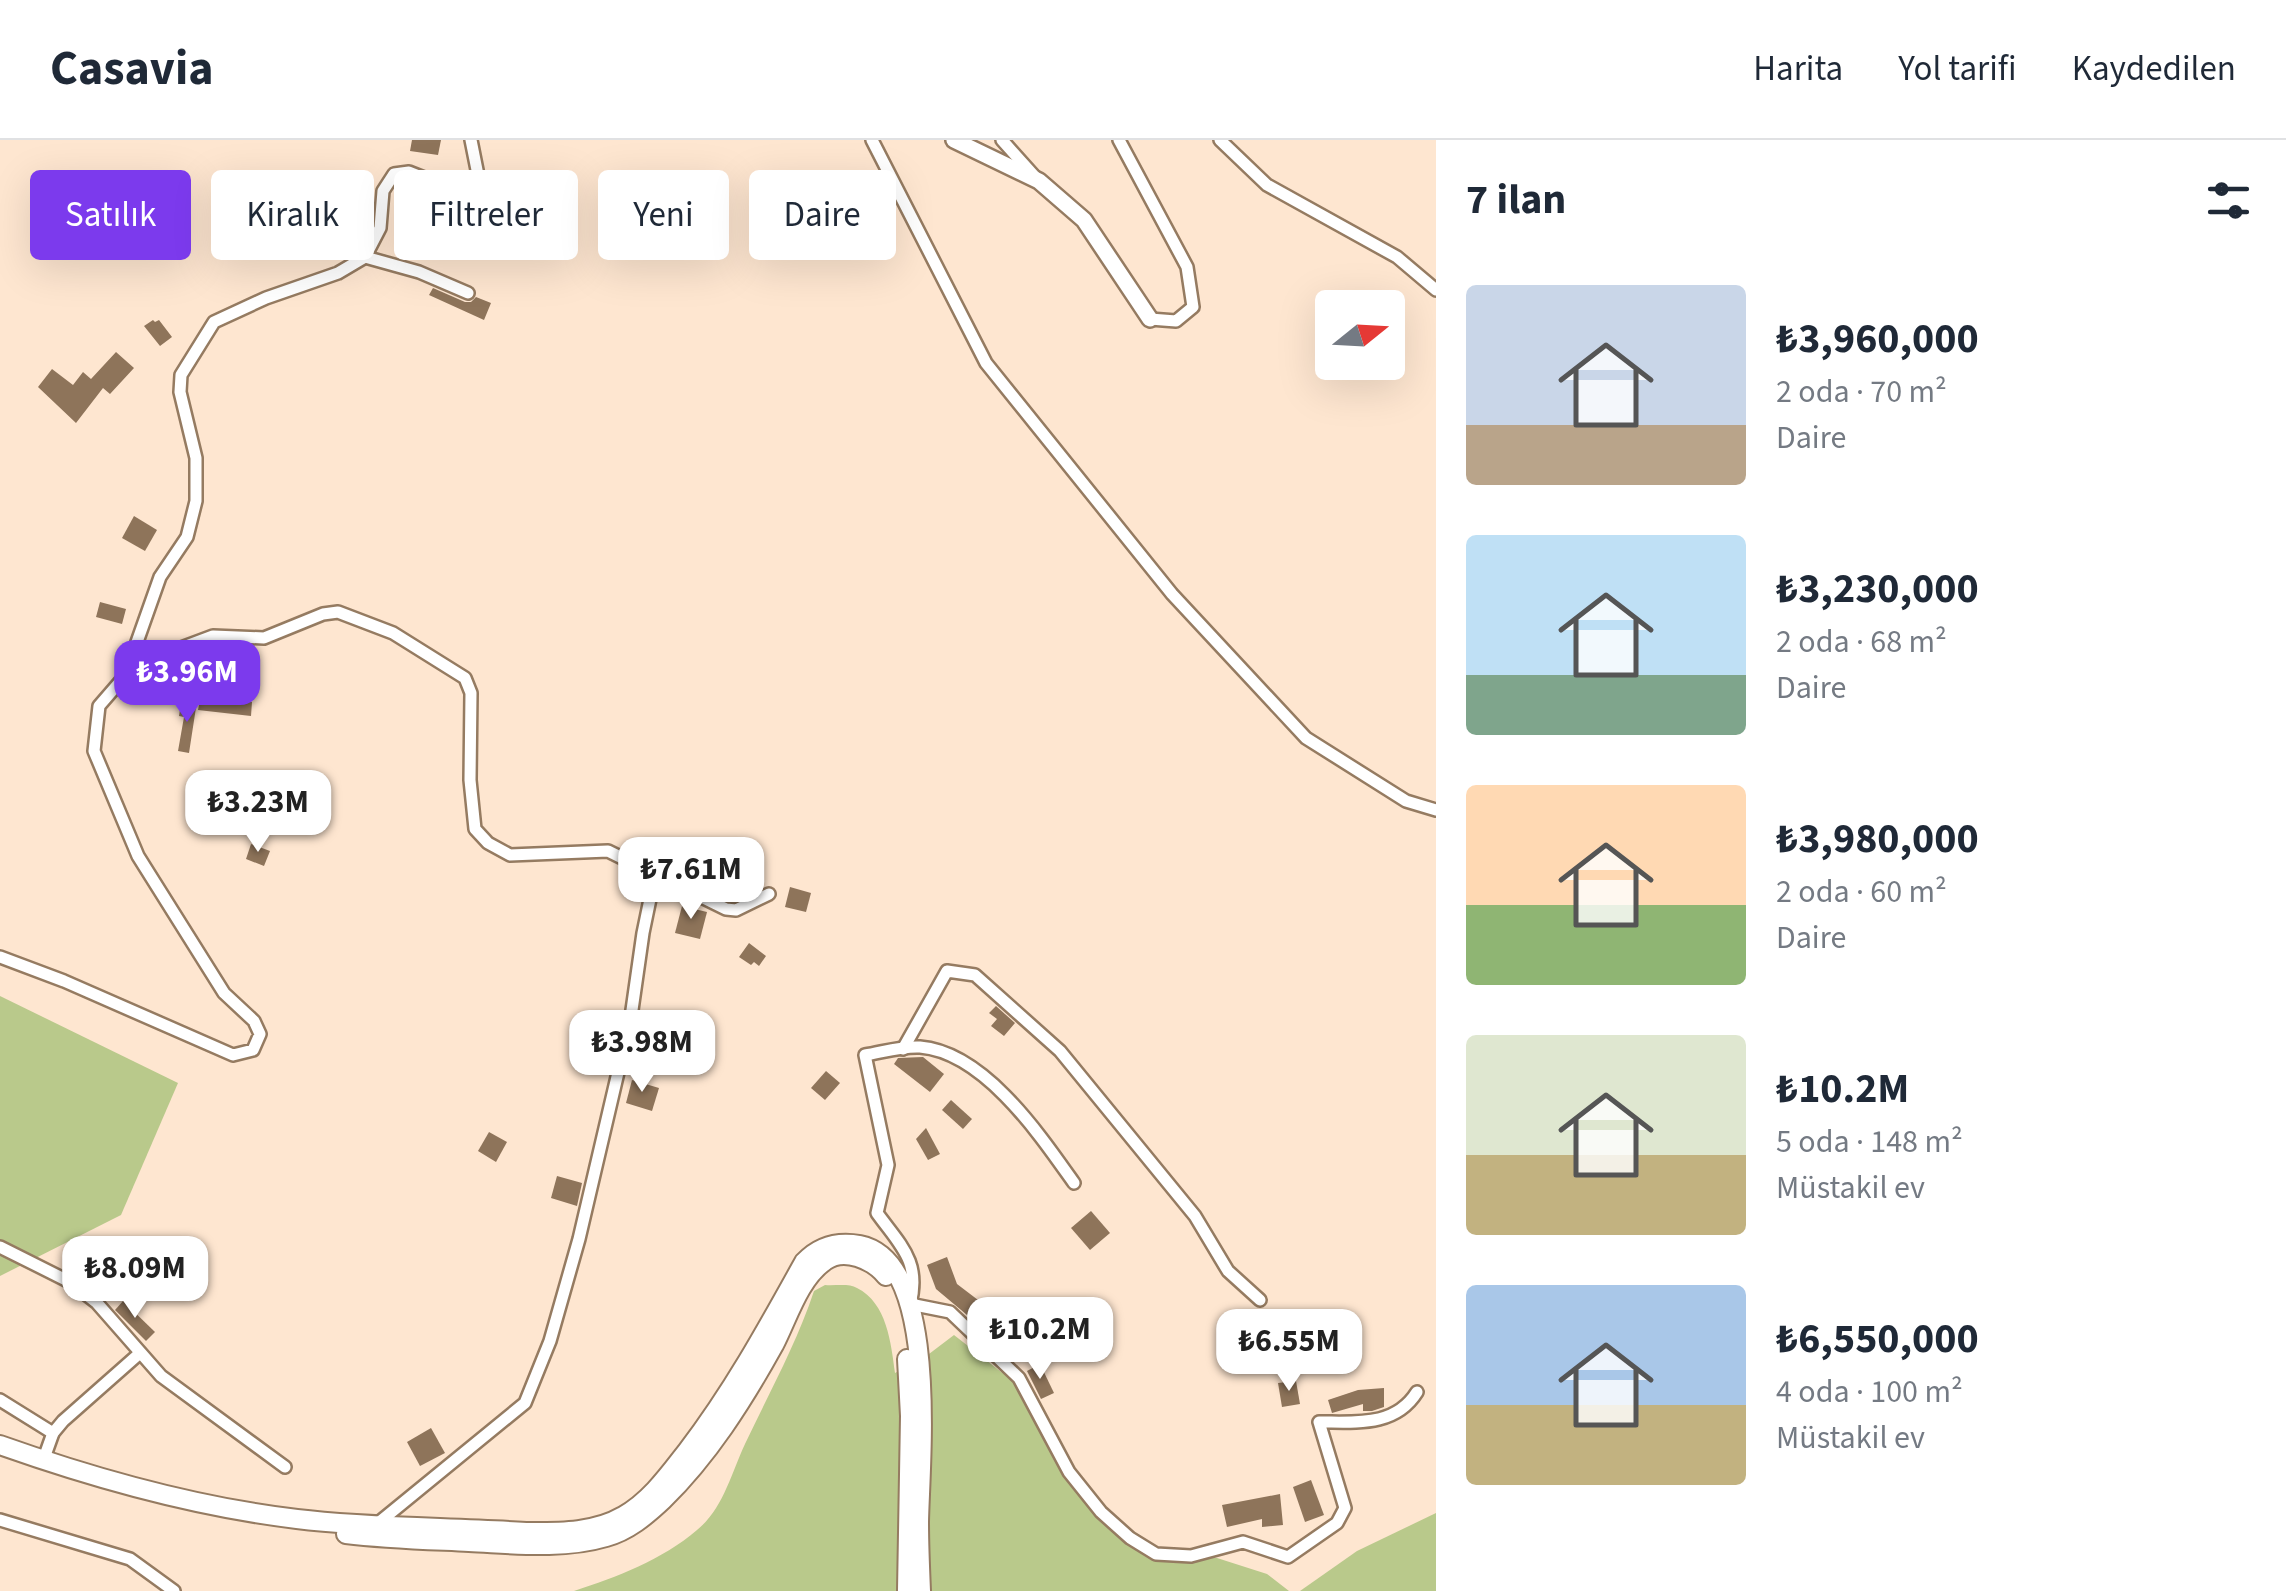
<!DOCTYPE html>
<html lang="tr">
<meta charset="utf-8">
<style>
body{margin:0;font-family:"Source Sans 3",sans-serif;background:#f6f6f7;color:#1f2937;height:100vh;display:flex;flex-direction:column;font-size:38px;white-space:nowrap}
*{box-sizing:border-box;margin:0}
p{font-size:32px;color:#747a83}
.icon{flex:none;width:55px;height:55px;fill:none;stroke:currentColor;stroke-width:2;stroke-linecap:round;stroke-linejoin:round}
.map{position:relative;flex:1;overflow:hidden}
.drawer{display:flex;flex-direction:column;background:#fff;width:850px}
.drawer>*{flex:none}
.hud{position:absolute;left:30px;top:30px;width:950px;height:90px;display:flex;gap:20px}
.needle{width:65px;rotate:72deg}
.controls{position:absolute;left:1315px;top:150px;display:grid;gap:20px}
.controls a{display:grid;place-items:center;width:90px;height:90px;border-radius:10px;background:#fff;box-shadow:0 10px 40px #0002;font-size:50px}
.price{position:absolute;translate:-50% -85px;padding:0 22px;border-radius:20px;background:#fff;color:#222;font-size:32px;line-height:65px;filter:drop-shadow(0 2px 5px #0008)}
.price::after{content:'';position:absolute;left:50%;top:60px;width:30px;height:22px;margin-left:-15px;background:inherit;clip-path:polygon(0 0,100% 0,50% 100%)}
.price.current{background:#7c3aed;color:#fff}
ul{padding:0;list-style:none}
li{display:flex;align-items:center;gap:30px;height:250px;padding:0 30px}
li span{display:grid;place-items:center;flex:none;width:280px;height:200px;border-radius:10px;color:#555}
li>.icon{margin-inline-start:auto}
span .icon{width:120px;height:120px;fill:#fffc;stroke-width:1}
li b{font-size:42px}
h2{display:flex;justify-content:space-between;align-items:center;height:120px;padding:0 30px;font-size:42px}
.pill{padding:0 35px;border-radius:10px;background:#fff;box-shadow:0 10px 40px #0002;font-size:35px;line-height:90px}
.pill.current{background:#7c3aed;color:#fff}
header{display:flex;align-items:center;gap:60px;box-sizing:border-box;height:140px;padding:0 50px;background:#fff;border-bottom:2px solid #e0e1e3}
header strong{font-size:48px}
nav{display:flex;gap:55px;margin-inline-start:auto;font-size:35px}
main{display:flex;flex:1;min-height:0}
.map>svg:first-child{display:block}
.green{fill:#b9c98b}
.building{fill:#8e745a}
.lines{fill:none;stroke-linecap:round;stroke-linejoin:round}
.minor-casing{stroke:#957b61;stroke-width:16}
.tertiary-casing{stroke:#957b61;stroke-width:20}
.secondary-casing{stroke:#957b61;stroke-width:22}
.minor{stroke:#fff;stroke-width:11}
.tertiary{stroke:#fff;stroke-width:15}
.secondary{stroke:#fff;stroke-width:18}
</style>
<header>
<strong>Casavia</strong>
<nav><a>Harita</a><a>Yol tarifi</a><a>Kaydedilen</a></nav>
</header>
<main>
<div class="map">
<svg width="1436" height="1451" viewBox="0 0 1436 1451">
<rect width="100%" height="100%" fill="#fee6d0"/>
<g class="green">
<polygon points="0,856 178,943 121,1075 0,1136"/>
<path d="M825,1145C835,1146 849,1143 857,1148C887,1163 891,1203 895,1233L929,1214L954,1195L1014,1242L1070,1344L1146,1413L1217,1418L1267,1434L1289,1451H574C617,1437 662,1420 697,1390C723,1369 731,1334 745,1304C769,1253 796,1205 814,1151Z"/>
<polygon points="1436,1373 1436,1451 1300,1451 1357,1411"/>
</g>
<g class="building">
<polygon points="412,0 441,0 438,15 410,11"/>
<polygon points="433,148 465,162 471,162 476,157 491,163 484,180 429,155"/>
<polygon points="153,180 155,182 159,180 172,197 160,206 144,186"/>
<polygon points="116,212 134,228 110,254 103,248 76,283 38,247 52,229 73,245 83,232 91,239"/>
<polygon points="134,376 157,390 145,411 122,398"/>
<polygon points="100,462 126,469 122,484 96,477"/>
<polygon points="209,513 232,517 223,559 252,562 251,576 198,570"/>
<polygon points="186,560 197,561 189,613 178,611 184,577 179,576 181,563 186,564"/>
<polygon points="251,704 270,711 264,726 246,719"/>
<polygon points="740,718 754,746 737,755 723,726"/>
<polygon points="790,747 811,753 806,772 785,767"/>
<polygon points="682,766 707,772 700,799 675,793"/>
<polygon points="749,803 766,816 759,826 754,822 751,825 739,817"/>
<polygon points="996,866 1015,883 1004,896 991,886 997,879 989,873"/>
<polygon points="923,917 944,934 930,952 894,924 898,918"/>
<polygon points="826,931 840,943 825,960 811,948"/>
<polygon points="632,940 659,948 652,971 626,963"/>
<polygon points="951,960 972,979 963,989 942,970"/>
<polygon points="926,988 940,1014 928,1020 916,999"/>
<polygon points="489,992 507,1002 496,1022 478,1011"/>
<polygon points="557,1036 582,1043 577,1066 551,1058"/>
<polygon points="1091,1071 1110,1093 1090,1110 1071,1088"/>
<polygon points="947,1117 957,1144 978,1160 967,1175 936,1149 927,1125"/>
<polygon points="123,1161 155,1192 146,1201 115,1170"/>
<polygon points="1040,1224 1054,1253 1041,1259 1027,1231"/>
<polygon points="1296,1241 1300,1264 1282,1267 1278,1243"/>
<polygon points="1384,1248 1384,1267 1372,1271 1363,1271 1363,1264 1332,1273 1328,1260 1358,1250"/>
<polygon points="431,1288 445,1313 420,1326 407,1302"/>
<polygon points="1311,1340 1324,1375 1305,1382 1293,1347"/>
<polygon points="1280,1354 1283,1385 1262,1387 1262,1379 1227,1387 1222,1365"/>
</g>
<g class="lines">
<defs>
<g id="minor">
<polyline points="872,0 986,223 1172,454 1306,598 1406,661 1436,670"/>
<polyline points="1002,0 1036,38"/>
<polyline points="1119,0 1187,127 1193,167 1176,181 1150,179"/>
<polyline points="1220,0 1267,45 1397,117 1436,150"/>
<polyline points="365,117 419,132 468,153"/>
<polyline points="125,536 165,514 213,496 264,498 323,474 338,472 393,493 465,538 471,553 470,640 475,689 488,703 510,715 608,711 726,769 736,770 769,754"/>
<polyline points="0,817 64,841 233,915 253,910 260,894 254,881 224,853 138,716 94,611 99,566 125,536 160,437 187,397 196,361 196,318 180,252 181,235 214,182 266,158 338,133 365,117 380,88 383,51 394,34 409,32 475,58 481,50 471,0"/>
<polyline points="903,909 947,831 975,835 1060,911 1195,1076 1228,1131 1260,1160"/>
<path d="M1074,1043C1040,995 984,912 920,907C902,906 883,912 865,915L888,1025L877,1073C900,1105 921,1121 910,1164L950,1172L1019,1238L1069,1332L1101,1372L1130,1398L1156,1414L1191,1416L1243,1402L1288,1417L1337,1383L1345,1368L1319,1282C1356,1282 1395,1287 1417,1252"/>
<polyline points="0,1107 70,1142 97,1163 161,1236 285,1327"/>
<polyline points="0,1260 53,1293"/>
<polyline points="43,1321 53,1293 63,1281 140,1213"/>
<polyline points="0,1380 130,1419 174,1451"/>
<polyline points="377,1384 525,1263 550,1201 579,1099 631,877 643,793 655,735"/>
</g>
<polyline id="tertiary" points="954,0 1039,41 1084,80 1150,179"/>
<g id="secondary">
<path d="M0,1305C96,1339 196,1367 297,1379C372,1388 450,1387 526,1392C558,1392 594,1393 623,1376C650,1361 669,1334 687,1311C733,1251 768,1187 804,1122C819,1106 838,1101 860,1105C940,1121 920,1322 919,1382C919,1405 920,1428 921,1451"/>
<path d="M346,1394C387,1399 428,1400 469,1402C513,1404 562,1410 606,1397C628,1391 646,1376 663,1360C708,1316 743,1261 774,1205C788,1178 799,1139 825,1121C844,1107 873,1120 886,1136"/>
<polyline points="907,1451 910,1276 907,1219"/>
</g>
</defs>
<use href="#minor" class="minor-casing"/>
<use href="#tertiary" class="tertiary-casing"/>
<use href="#secondary" class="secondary-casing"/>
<use href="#minor" class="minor"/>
<use href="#tertiary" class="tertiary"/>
<use href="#secondary" class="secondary"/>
</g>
</svg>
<div class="controls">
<a><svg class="needle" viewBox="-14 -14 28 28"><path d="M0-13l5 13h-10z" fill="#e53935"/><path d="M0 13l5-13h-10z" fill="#747a83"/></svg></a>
</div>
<b class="price current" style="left:187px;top:585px">₺3.96M</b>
<b class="price" style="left:258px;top:715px">₺3.23M</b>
<b class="price" style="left:691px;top:782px">₺7.61M</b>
<b class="price" style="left:642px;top:955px">₺3.98M</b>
<b class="price" style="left:135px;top:1181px">₺8.09M</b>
<b class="price" style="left:1040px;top:1242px">₺10.2M</b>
<b class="price" style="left:1289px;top:1254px">₺6.55M</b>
<div class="hud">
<a class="pill current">Satılık</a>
<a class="pill">Kiralık</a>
<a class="pill">Filtreler</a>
<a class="pill">Yeni</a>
<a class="pill">Daire</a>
</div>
</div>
<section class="drawer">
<h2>7 ilan<svg class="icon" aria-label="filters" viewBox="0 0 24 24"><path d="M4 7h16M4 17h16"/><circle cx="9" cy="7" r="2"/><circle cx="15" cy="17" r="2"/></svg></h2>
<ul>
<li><span style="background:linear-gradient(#c9d6e8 70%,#b9a48a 0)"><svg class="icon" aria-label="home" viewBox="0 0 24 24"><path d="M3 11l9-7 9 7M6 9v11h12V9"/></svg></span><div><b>₺3,960,000</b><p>2 oda · 70 m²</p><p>Daire</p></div></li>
<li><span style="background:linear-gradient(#bfe0f5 70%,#7fa58c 0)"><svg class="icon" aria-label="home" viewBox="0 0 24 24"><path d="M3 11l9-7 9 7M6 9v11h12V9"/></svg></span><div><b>₺3,230,000</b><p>2 oda · 68 m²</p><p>Daire</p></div></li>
<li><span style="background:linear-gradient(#ffd9b3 60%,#8fb573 0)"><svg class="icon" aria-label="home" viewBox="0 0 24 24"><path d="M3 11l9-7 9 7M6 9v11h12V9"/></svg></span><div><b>₺3,980,000</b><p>2 oda · 60 m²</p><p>Daire</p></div></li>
<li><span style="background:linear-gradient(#dfe7d0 60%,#c2b280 0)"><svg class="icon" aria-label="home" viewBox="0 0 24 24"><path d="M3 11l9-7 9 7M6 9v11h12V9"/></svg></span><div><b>₺10.2M</b><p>5 oda · 148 m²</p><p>Müstakil ev</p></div></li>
<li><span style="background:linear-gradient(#a9c7e8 60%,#c2b280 0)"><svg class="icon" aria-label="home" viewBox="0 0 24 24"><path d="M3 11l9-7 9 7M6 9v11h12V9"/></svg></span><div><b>₺6,550,000</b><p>4 oda · 100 m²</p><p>Müstakil ev</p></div></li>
</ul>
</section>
</main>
